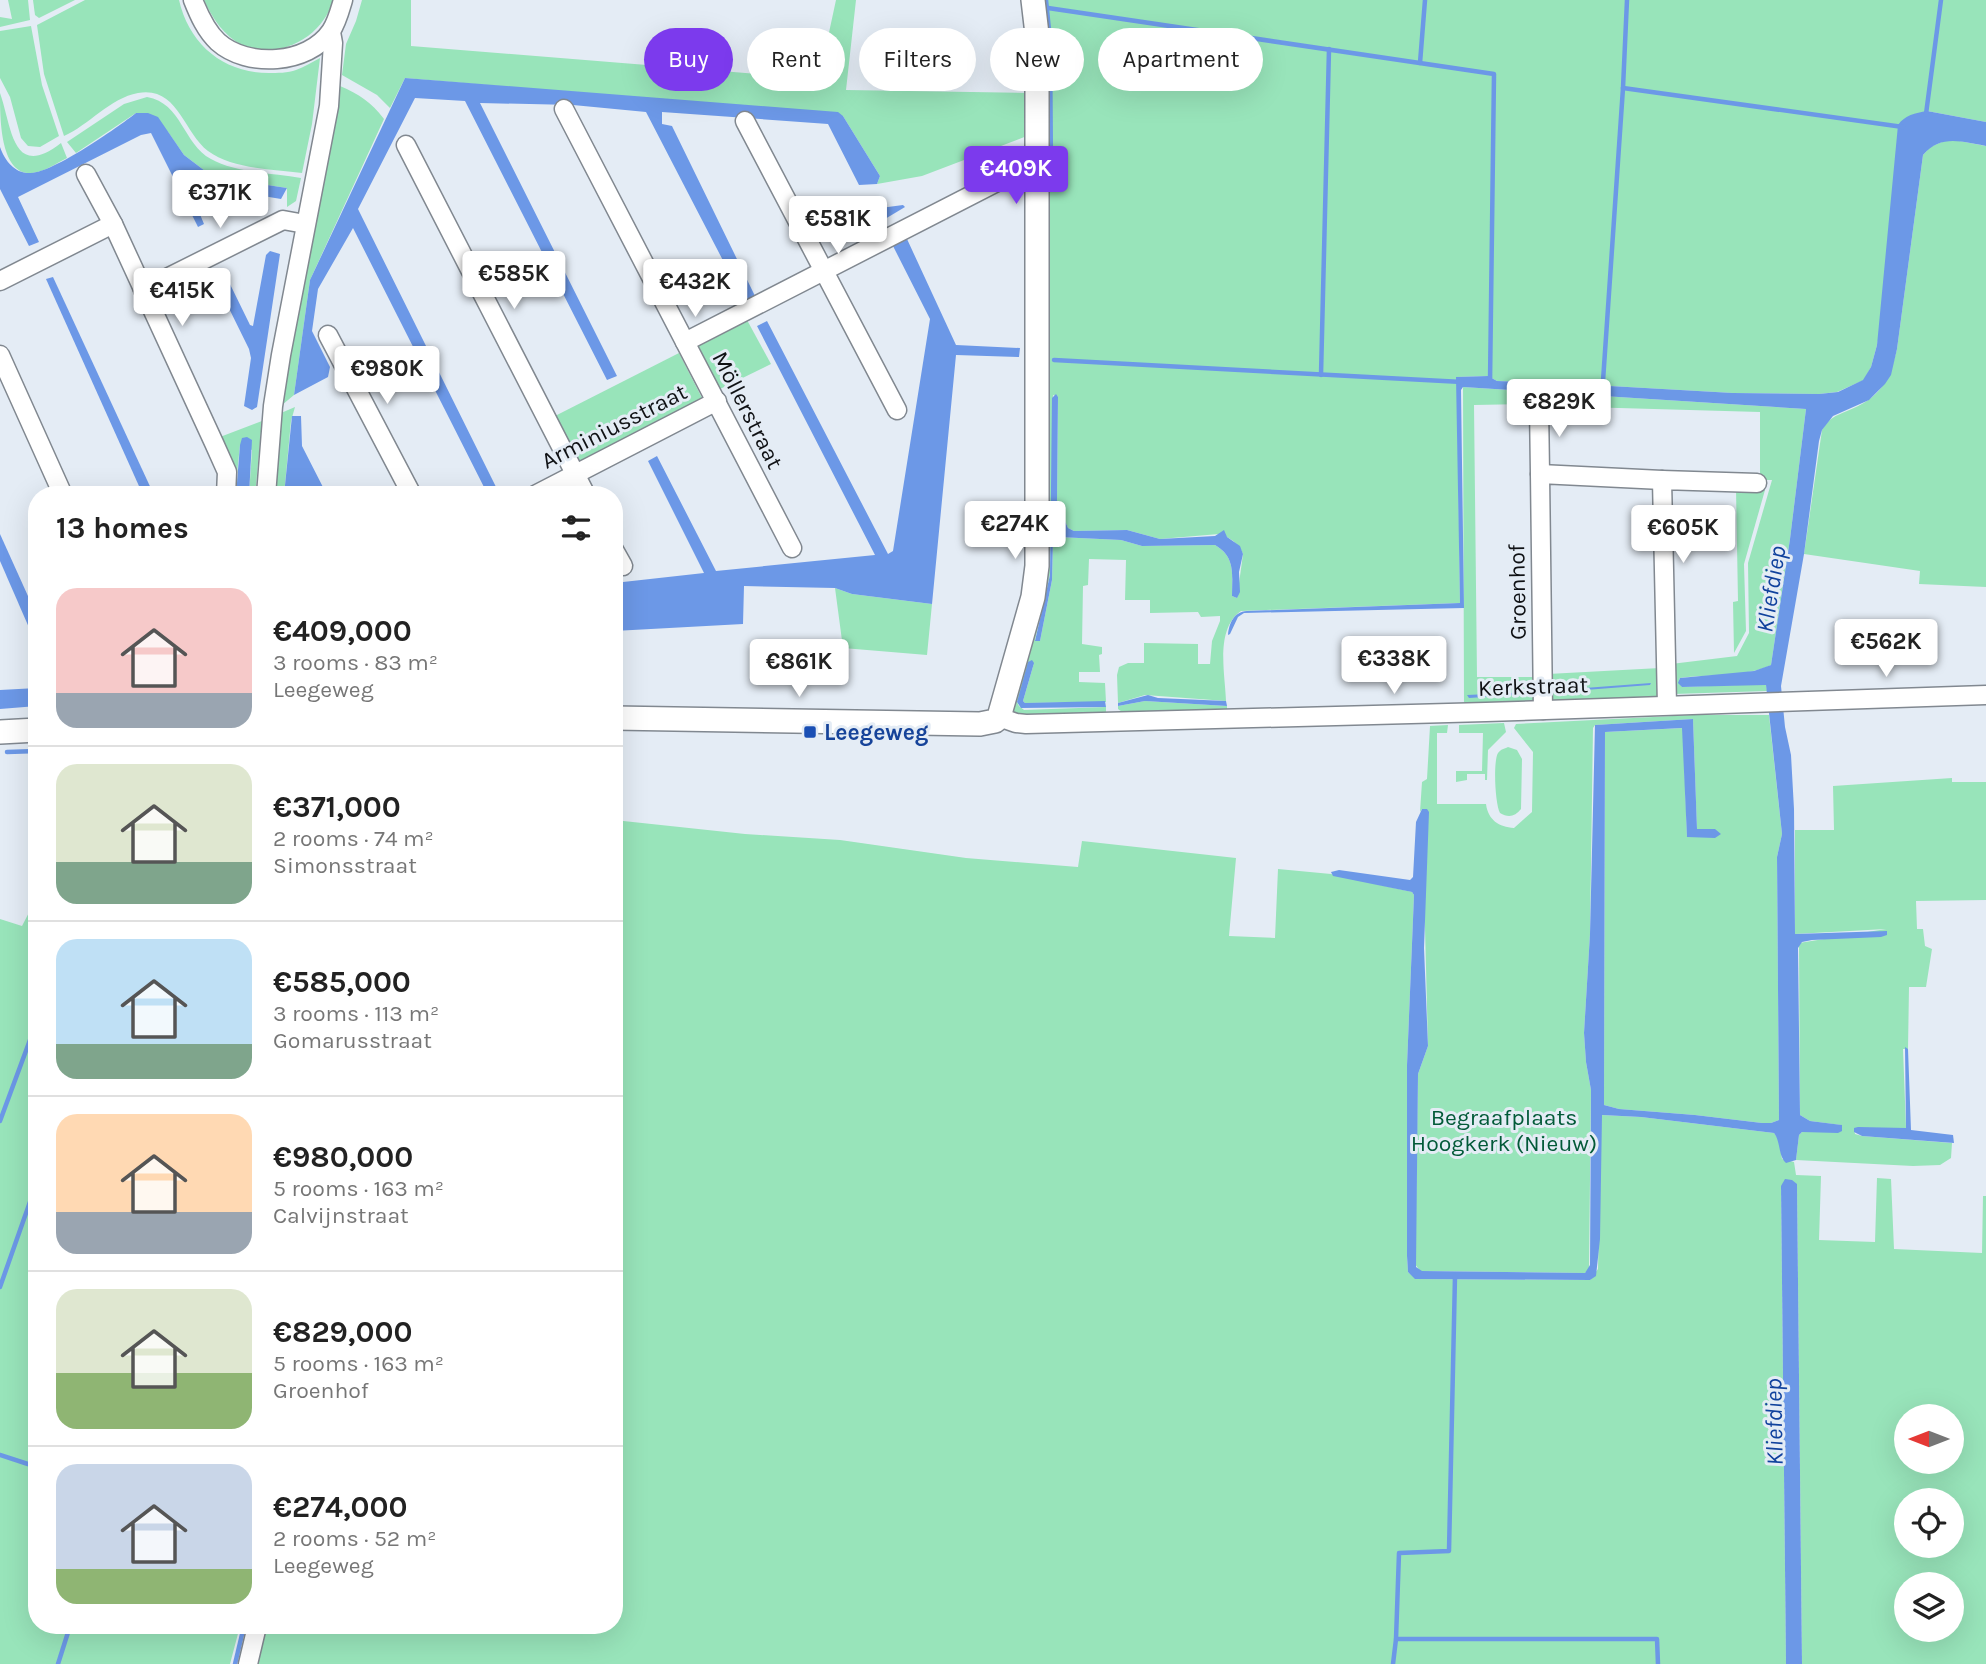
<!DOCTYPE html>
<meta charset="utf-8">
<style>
body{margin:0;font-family:Karla,sans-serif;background:#f2f2f2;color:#222;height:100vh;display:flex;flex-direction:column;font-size:26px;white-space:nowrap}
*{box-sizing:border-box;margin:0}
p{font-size:23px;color:#767676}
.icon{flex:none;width:38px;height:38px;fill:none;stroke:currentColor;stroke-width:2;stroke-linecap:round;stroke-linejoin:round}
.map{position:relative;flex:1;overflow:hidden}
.drawer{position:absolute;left:28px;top:486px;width:595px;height:1148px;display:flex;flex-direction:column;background:#fff;border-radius:28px;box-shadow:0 7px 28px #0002}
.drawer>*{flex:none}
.top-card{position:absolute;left:644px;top:28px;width:665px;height:63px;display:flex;gap:14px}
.needle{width:46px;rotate:270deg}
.tools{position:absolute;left:1894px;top:1404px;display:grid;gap:14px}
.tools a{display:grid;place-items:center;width:70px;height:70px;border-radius:50%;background:#fff;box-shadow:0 7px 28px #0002;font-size:35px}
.price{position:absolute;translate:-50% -60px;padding:0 16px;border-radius:7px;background:#fff;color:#222;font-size:23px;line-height:46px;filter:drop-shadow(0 2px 4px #0008)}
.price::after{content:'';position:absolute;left:50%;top:42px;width:21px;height:16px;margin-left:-10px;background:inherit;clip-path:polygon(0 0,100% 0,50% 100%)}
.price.selected{background:#7c3aed;color:#fff}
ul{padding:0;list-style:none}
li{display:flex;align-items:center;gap:21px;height:175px;padding:0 28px}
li+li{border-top:2px solid #e0e0e0}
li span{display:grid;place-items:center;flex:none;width:196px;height:140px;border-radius:21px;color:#555}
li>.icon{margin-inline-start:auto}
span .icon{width:84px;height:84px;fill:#fffc;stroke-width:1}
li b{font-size:30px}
h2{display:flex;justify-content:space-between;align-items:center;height:84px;padding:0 28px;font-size:30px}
.tag{padding:0 24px;border-radius:32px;background:#fff;box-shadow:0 7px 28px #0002;font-size:24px;line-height:63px}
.tag.selected{background:#7c3aed;color:#fff}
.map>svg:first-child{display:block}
.green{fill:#98e4ba;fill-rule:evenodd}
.water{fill:#6c98e7}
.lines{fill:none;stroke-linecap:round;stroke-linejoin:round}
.stream{stroke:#6c98e7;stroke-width:4.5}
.minor-casing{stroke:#818890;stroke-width:21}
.major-casing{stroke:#818890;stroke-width:26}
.minor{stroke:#fff;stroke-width:18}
.major{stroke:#fff;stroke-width:23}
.transit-dot{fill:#1a4fb4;stroke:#e4ecf5;stroke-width:2.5}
.labels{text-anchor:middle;stroke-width:6;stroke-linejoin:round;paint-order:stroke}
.street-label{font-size:23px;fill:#0f1114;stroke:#e4ecf5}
.transit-label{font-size:23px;font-weight:bold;fill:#164399;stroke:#e4ecf5;text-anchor:start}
.park-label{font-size:23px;fill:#025a38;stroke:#e4ecf5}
.water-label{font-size:24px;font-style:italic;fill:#10429d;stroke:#e4ecf5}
</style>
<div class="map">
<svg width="1986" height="1664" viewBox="0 0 1986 1664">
<rect width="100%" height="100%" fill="#e4ecf5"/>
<g class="green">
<polygon points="8,0 28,0 30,20 0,27 0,17 12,19"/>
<polygon points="33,0 75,0 39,18 35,15"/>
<path d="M85,0H179C189,44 223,73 269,73C277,73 288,73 296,70C304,67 312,62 320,58L312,124L302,173C272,169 232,169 208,151C183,132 178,86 138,93C110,98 89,125 64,136L44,74L37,25Z"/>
<path d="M204,0H333C323,37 279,61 242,45C224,36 212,18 204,0Z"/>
<polygon points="362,0 411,0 411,46 819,79 836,0 856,0 846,90 1028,93 1027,136 922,176 877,184 880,176 843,116 405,78 390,108 377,95 342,75 346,44 356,21"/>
<path d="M1045,0H1986V122L1927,111L1877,345L1871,367L1864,380L1837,392L1819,394L1733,393L1610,386L1603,381L1593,384L1497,381L1488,376L1457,377L1460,603L1241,611C1215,629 1225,673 1226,701L1145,695L1118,703L1117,675L1119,667L1128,663H1144V643L1198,644V664H1210L1212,641L1220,621V616L1201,617L1198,612L1150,613V600H1125L1126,560L1089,559L1088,585L1083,586L1082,644L1102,647V654L1099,655L1100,672H1079V682L1105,683L1106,702L1025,703L1023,701L1034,663L1017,702L1019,706L1024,710L1106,707V713L1018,717L1011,712L1027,637L1044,231H1050L1048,10ZM1053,395L1058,397L1057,503L1068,528L1074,531L1127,530L1160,539L1219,534C1229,537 1239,543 1243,554L1237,598L1232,596C1232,575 1236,557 1215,545L1142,546L1121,540L1058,537L1053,540L1052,580L1040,641L1035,640L1050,575Z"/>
<polygon points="31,26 42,85 59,136 40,147 28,146 21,138 10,97 0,78 0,31"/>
<path d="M340,86C359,94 371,102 384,119L310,280L294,395L282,405L288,356Z"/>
<path d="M0,93C12,127 12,181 61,143L67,158C57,163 44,172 32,173C0,176 0,118 0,93Z"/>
<path d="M147,97C182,103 183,144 211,159C236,173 273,173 301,178L296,201L287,207V188L213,177L184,155L168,132L136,113L76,153L67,142L124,104Z"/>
<path d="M1949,139L1986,146V587L1919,584L1920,571L1804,554L1822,430C1829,418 1835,416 1847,411C1880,398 1889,382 1897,349L1923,155L1930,147Z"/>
<polygon points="747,320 771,364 720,389 698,345"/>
<polygon points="679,353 702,398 579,464 555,416"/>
<path d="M1463,387L1806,409L1790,539L1771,665C1748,677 1707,674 1680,678L1679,680L1682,687L1766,684L1767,691L1674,694L1671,664L1737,656L1749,633L1748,563L1772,480H1760V412L1548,406L1546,400H1533L1531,404L1474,405L1477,677H1537L1534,703L1467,705L1464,702Z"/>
<polygon points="295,407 291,421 284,495 273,495 281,413"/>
<polygon points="262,421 255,495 249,495 252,450 240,445 237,474 231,473 220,437"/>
<polygon points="1736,488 1765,490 1744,564 1746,631 1734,653 1733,602 1738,601"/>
<polygon points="835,588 852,594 932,604 927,655 843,648"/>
<polygon points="1660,668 1660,691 1655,698 1553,702 1549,698 1548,674"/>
<polygon points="1145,701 1227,706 1227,711 1125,714 1118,709 1118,706"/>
<path d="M1693,715H1769L1782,834L1777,857L1779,1120L1771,1123H1762L1695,1115L1619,1109L1604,1105L1605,732L1683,728L1687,837L1715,829L1697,830L1693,719L1595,725L1593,728L1590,934L1584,1033L1586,1062L1591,1090L1589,1269L1585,1273L1420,1271L1415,1264L1418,1074L1428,1046L1422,809L1420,812L1422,782L1427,779L1430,726L1448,725L1447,733H1437V804H1486C1488,820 1499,827 1514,828L1532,812L1533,752L1514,728L1516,724Z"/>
<polygon points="1504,723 1506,732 1488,750 1487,780 1485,780 1485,774 1467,774 1467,780 1456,782 1456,771 1482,771 1483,733 1459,733 1459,725"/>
<path d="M1508,747L1517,750L1522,759L1521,809C1515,817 1508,818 1500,813C1495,804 1493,761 1498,753C1501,749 1504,749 1508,747Z"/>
<polygon points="1952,778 1952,782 1986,782 1986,900 1916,901 1917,929 1923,929 1925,946 1932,949 1926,987 1909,987 1908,1049 1903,1049 1906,1128 1854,1129 1855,1134 1862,1136 1952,1143 1951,1158 1940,1165 1913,1166 1796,1160 1799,1135 1802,1132 1841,1125 1810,1121 1800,1115 1799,943 1886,929 1795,934 1795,830 1834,830 1833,786"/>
<path d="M614,820L745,834L840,840L966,858L1078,867L1082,841L1236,858L1229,936L1275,938L1278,869L1331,874L1412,892L1414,895L1407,1065V1256L1408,1272L1416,1279L1590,1280L1598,1269L1601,1115L1641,1117L1774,1133L1779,1140L1782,1159L1794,1162L1796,1175L1821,1176L1819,1240L1875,1242L1877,1178L1891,1179L1894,1249L1982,1253L1983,1196H1986V1664H1802L1797,1185L1781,1186L1786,1664H257L266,1626H614ZM1906,1416H1951V1461H1906ZM1906,1500H1951V1545H1906ZM1906,1584H1951V1629H1906Z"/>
<polygon points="37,897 37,1626 240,1626 230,1664 0,1664 0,919 22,926"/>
</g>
<g class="water">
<polygon points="405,78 838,112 843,116 880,176 877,184 859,185 828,124 662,112 662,124 672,126 755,296 744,301 646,112 573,105 480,103 617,376 607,380 465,101 415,98 358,209 500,495 488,495 353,228 318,289 312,331 330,367 328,377 294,395 310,280"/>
<path d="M1927,111L1986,122V146C1962,142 1941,134 1923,155L1897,349L1891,375L1885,384L1869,400L1833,416L1822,430L1819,441L1804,554L1781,686L1785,727L1791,755L1794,809L1795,934L1887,931V935L1881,937L1812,940L1802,942L1798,948L1800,1115L1810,1121L1842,1125V1131L1838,1133L1802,1132L1799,1135L1796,1160L1786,1163C1778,1156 1781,1142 1774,1133L1641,1117L1602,1115L1600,1239L1596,1276L1590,1280L1415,1279L1408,1272L1407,1256V1065L1414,895L1412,892L1333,876L1331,872L1339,870L1410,880L1413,877L1416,822L1422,809H1427L1429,812L1424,948L1428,1046L1418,1074L1416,1267L1422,1271L1585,1273L1590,1265L1591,1090L1586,1062L1584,1033L1590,934L1595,725L1693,719L1697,829H1715L1721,834L1715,838L1687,837L1682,728L1605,732L1604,1105L1619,1109L1695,1115L1762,1123H1771L1779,1120L1777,857L1782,834L1766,685L1682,687L1678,683L1680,678L1754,671L1771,665L1790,539L1806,409L1463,387L1461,390L1464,608L1244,613L1238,617L1230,634L1228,635C1229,623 1234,612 1247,611L1460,603L1456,377L1488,376L1497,381L1593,384L1603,381L1610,386L1733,393L1819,394L1838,392L1863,380L1871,367L1877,345L1898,125C1905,115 1915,113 1927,111Z"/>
<path d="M136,113H148L158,117L184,155L213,177L287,188L281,199L187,183L204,224L198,227L151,133L141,135L18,197L39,242L29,246L0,189V147C5,161 15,174 31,173C54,172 117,128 136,113Z"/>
<polygon points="903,205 905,207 880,222 873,209"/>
<polygon points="907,239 956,345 1020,348 1019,357 956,355 932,604 852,594 835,588 744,586 743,624 614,631 614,583 704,573 648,461 657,456 716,571 875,555 757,326 767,321 888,554 893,551 930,319 893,246"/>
<polygon points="270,251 280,254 257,407 252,410 244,406 251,358 249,349 216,282 227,278 250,325 253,326 266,255"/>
<polygon points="53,277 154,495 143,495 46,279"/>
<path d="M1056,394L1058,397L1057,503L1068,528L1074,531L1127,530L1160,539L1215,536L1224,530L1227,537L1240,546L1243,554L1239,572L1240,592L1237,598L1232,596C1232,575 1236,557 1215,545L1142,546L1121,540L1058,537L1053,540L1052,580L1040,641H1035L1050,575L1052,398Z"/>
<polygon points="292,416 301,416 302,446 327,495 310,495 305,486 293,495 284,495"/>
<polygon points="247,437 252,440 249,495 236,495 240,445 242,438"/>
<polygon points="0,534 37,616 37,646 0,561"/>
<polygon points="1032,660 1034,663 1023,701 1025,703 1105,701 1106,707 1021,708 1017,702 1028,662"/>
<polygon points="1651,683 1650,685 1559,692 1558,690"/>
<polygon points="37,688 37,706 0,709 0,690"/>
<polygon points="1531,692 1530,694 1469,698 1467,695"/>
<polygon points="1148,695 1158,698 1226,701 1227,706 1145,701 1118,706 1118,703"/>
<polygon points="1905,1047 1908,1049 1911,1130 1953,1135 1954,1143 1862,1136 1854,1132 1854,1128 1858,1127 1906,1128"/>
<polygon points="1785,1179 1792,1180 1797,1184 1802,1664 1786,1664 1781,1186"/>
</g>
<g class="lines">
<g class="stream">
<polyline points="1046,0 1050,40 1051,176"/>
<polyline points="1048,8 1494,74 1490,383"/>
<polyline points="1420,63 1425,0"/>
<polyline points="1623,88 1903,127"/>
<polyline points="1926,114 1941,0"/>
<polyline points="1054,360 1462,382"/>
<polyline points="1321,375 1329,49"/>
<polyline points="1603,381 1623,88 1627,0"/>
<polyline points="7,752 37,751"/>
<polyline points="0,1121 37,1021"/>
<polyline points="0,1287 37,1182"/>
<polyline points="0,1455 37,1467"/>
<polyline points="1396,1639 1657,1639 1658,1664"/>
<polyline points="58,1664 70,1626"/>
<polyline points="235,1664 244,1626"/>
<polyline points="1393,1664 1396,1639 1399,1553 1449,1551 1455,1276"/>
</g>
<defs>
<g id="minor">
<path d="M193,0C199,15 206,31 218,42C247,68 308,65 331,31C337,22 340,10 343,0"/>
<polyline points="564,109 792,548"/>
<polyline points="745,121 897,410"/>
<polyline points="406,145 586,495"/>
<polyline points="86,174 113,224 214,443 227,472 226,495"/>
<polyline points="0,281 113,224"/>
<polyline points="143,290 283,220 305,224"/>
<polyline points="328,335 412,495"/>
<polyline points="685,342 1038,161"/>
<polyline points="0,355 63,495"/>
<polyline points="1539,405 1540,474"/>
<polyline points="266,495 273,406 281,355 329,106 333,43 331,32"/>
<polyline points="535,495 717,401"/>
<polyline points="614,550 623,566"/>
<polyline points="1667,705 1662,480 1757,483"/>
<polyline points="1543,710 1540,474 1662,480"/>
<polyline points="999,717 1016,723 1026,724 1486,712 1986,695"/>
<polyline points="248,1664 257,1626"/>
</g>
<g id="major">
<polyline points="614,718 980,724 995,721 999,717 1033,597 1037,566 1037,34 1033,0"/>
<polyline points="0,732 37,730"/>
</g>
</defs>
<use href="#minor" class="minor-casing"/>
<use href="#major" class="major-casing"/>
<use href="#minor" class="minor"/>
<use href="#major" class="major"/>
</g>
<rect class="transit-dot" x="803" y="725" width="14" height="14" rx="3.5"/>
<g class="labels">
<g class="street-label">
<text transform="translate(748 410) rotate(63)" y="8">Möllerstraat</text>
<text transform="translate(614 426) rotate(-27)" y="8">Arminiusstraat</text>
<text transform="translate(1517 592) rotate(-91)" y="8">Groenhof</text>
<text transform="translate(1533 686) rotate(-2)" y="8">Kerkstraat</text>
</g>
<g class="transit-label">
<text x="824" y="740">Leegeweg</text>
</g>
<g class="park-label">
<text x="1504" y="1125">Begraafplaats<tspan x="1504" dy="26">Hoogkerk (Nieuw)</tspan></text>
</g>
<g class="water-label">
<text transform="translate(1771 589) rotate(-81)" y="8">Kliefdiep</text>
<text transform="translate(1774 1422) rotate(-91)" y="8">Kliefdiep</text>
</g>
</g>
</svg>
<div class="tools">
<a><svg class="needle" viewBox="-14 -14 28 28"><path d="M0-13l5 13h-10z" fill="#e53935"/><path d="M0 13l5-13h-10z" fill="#767676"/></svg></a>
<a><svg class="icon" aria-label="locate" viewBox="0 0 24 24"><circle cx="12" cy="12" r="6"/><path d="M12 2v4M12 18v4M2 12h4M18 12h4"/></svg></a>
<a><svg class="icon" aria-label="layers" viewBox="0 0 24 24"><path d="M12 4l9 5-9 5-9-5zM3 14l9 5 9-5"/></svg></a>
</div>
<b class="price selected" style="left:1016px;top:206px">€409K</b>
<b class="price" style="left:220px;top:230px">€371K</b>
<b class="price" style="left:838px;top:256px">€581K</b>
<b class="price" style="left:514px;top:311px">€585K</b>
<b class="price" style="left:695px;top:319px">€432K</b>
<b class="price" style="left:182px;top:328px">€415K</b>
<b class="price" style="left:387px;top:406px">€980K</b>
<b class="price" style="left:1559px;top:439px">€829K</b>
<b class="price" style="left:1015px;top:561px">€274K</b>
<b class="price" style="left:1683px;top:565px">€605K</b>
<b class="price" style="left:1886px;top:679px">€562K</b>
<b class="price" style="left:1394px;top:696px">€338K</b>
<b class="price" style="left:799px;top:699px">€861K</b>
<div class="top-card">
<a class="tag selected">Buy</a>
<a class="tag">Rent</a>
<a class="tag">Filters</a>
<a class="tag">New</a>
<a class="tag">Apartment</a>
</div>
<section class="drawer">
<h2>13 homes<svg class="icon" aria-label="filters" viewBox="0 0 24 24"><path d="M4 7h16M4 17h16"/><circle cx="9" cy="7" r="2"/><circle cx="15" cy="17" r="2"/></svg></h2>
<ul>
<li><span style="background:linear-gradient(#f6c9c9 75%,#9aa5b1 0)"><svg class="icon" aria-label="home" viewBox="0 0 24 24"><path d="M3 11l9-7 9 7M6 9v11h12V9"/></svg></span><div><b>€409,000</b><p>3 rooms · 83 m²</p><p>Leegeweg</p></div></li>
<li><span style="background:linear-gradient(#dfe7d0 70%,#7fa58c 0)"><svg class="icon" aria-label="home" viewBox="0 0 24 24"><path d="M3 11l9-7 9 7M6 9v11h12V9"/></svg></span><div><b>€371,000</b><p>2 rooms · 74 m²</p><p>Simonsstraat</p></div></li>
<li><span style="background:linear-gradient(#bfe0f5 75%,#7fa58c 0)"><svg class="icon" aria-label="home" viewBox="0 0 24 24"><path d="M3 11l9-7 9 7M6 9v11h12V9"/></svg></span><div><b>€585,000</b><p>3 rooms · 113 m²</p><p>Gomarusstraat</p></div></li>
<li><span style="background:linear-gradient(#ffd9b3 70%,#9aa5b1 0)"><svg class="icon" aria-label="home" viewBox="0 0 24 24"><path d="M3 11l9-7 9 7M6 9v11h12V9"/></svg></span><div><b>€980,000</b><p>5 rooms · 163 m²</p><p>Calvijnstraat</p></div></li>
<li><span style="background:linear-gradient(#dfe7d0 60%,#8fb573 0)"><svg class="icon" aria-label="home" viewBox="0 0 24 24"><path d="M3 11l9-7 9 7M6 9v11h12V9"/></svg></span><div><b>€829,000</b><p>5 rooms · 163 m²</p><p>Groenhof</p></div></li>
<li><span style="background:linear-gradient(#c9d6e8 75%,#8fb573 0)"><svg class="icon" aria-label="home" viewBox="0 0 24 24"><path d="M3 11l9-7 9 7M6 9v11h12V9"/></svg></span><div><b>€274,000</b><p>2 rooms · 52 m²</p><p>Leegeweg</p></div></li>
</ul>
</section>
</div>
